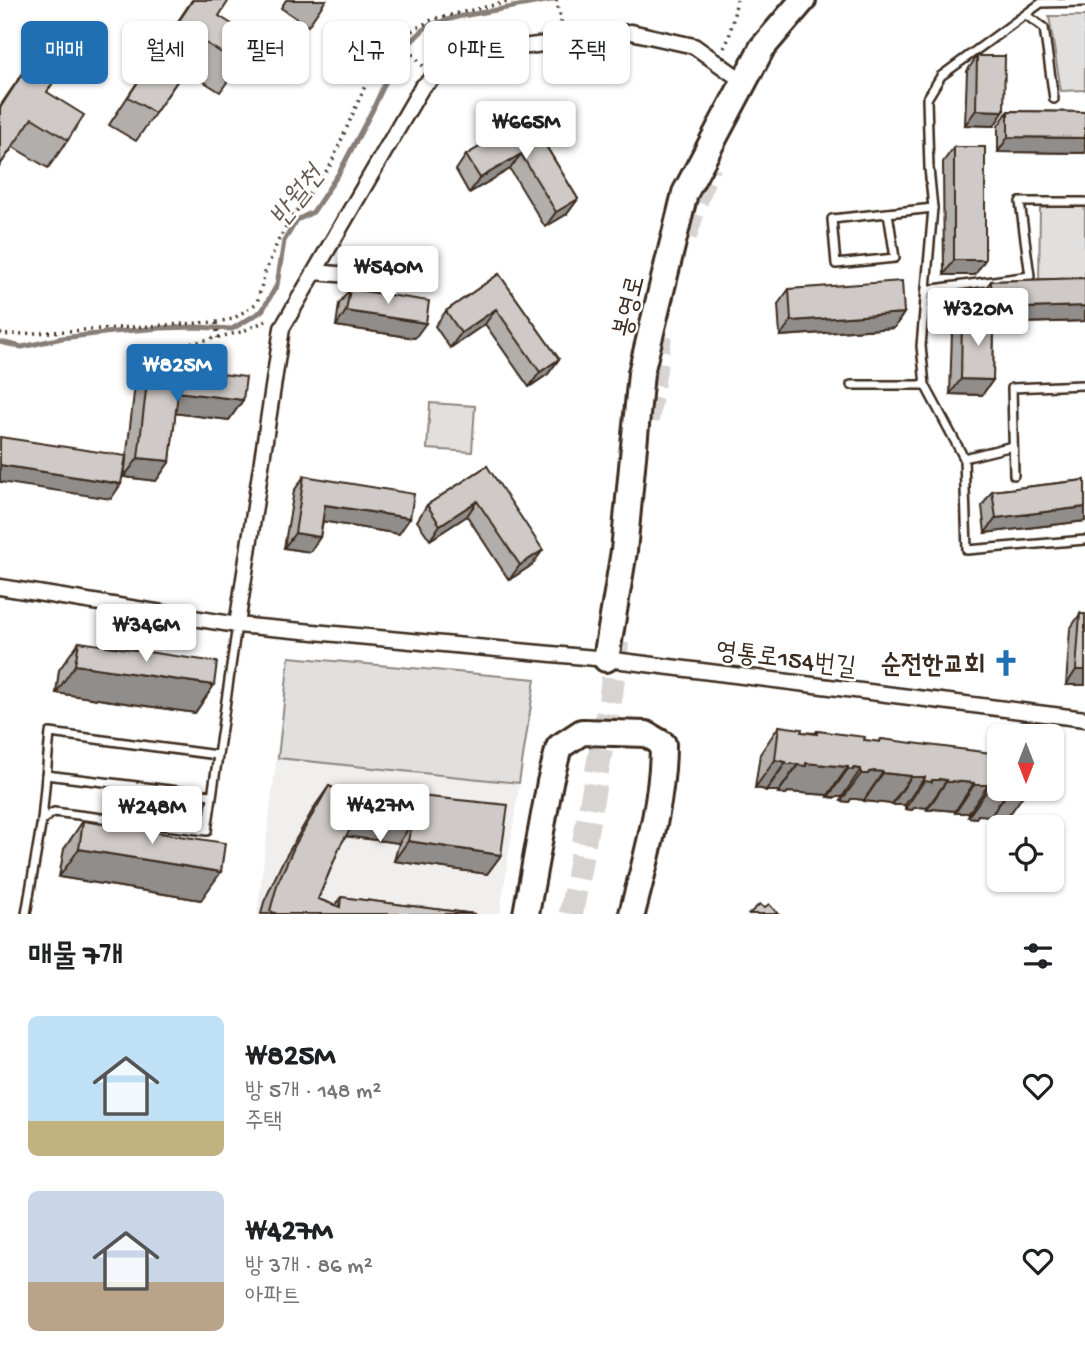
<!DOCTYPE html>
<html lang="ko">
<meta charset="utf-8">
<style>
body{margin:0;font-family:"Gochi Hand","Poor Story",sans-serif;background:#f6f6f6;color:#202124;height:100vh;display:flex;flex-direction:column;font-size:26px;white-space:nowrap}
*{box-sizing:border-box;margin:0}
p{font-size:23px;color:#757577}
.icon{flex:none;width:38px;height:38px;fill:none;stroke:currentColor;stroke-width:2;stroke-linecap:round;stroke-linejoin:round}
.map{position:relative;height:914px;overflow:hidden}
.side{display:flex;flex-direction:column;background:#fff;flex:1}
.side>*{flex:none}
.guide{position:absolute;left:21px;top:21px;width:700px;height:63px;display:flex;gap:14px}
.needle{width:46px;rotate:180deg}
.buttons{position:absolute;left:987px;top:724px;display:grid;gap:14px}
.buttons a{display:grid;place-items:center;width:77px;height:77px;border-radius:10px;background:#fff;box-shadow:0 2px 5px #0004;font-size:35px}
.price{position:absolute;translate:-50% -60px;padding:0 16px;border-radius:7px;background:#fff;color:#222;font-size:23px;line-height:46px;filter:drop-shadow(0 2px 4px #0008)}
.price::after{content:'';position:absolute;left:50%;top:42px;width:21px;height:16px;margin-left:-10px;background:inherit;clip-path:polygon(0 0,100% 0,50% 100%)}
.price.selected{background:#1f6fb2;color:#fff}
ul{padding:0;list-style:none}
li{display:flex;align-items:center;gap:21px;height:175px;padding:0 28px}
li span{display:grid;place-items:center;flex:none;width:196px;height:140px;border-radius:10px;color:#555}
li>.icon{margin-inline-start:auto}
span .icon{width:84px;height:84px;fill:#fffc;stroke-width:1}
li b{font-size:30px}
h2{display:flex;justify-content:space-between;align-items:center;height:84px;padding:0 28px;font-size:30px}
.tag{padding:0 24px;border-radius:10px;background:#fff;box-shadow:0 2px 5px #0004;font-size:24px;line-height:63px}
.tag.selected{background:#1f6fb2;color:#fff}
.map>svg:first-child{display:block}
.built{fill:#f1efee}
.green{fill:#e2e0de;stroke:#8e857e;stroke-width:2}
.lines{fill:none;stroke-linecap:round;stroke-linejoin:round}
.stream{stroke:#887e77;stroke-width:5}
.trunk-tunnel{stroke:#d8d4d2;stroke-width:24;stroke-dasharray:24 12;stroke-linecap:butt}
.service-casing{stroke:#3b2a1e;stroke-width:12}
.minor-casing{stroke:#3b2a1e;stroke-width:19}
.trunk-casing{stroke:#3b2a1e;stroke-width:30}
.path{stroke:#3b2a1e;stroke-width:3.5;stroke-dasharray:2 5;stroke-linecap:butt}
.service{stroke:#fff;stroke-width:7}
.minor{stroke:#fff;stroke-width:14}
.trunk{stroke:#fff;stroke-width:24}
.wall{fill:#b2aeab;stroke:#3b2a1e;stroke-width:2}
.shaded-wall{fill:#918d8b;stroke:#3b2a1e;stroke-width:2}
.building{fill:#cfcac7;stroke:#3b2a1e;stroke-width:2}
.labels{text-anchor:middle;stroke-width:5;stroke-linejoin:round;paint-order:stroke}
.street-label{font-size:26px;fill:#3b2a1e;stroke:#fff}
.poi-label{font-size:26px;font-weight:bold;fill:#3b2a1e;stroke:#fff;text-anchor:end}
.water-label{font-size:28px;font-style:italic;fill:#685b52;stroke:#fff}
</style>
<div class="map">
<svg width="1085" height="914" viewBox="0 0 1085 914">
<rect width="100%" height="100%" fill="#fff"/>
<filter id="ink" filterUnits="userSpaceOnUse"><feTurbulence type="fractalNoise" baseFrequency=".0143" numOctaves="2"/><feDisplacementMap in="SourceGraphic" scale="14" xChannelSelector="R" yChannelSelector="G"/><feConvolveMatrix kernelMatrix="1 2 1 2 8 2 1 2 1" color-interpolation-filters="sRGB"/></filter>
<g filter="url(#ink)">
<polygon class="built" points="289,657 535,679 500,914 257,914"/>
<g class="green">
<polygon points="1049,16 1085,16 1085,90 1061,91"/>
<polygon points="1083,204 1085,205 1085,285 1039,285 1040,208"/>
<polygon points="430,403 475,406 472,452 427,449"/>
<polygon points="289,657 535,679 519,783 278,758"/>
</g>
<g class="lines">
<polyline class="stream" points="0,342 22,347 62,338 113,332 161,328 196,327 232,329 262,311 277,285 284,241 297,220 313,212 339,173 373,109 398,55 427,26 457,17 551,0"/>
<g class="trunk-tunnel">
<polyline points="685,236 703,180 710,165"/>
<polyline points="647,421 660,336"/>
<polyline points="571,914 611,695 618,634"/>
</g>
<defs>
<g id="service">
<polyline points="1085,2 1041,3 941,76 927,99 929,168 933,208 921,346 925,385 964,458 967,550 1085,540"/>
<polyline points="1026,15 1044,28 1054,99"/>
<polyline points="888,213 895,258 836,264 832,219 933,208"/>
<polyline points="926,290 1030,276 1020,202 1085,202"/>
<polyline points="851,385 925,385"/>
<polyline points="964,458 1013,446"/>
<polyline points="1014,475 1012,388 1082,385"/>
<polyline points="46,775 211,795"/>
<polyline points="42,820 50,733 217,755"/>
<polyline points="26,914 42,820 54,812 207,831 237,625"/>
</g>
<g id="minor">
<polyline points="315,272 381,278"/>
<polyline points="0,587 237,625 606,659 1085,719"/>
<polyline points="237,625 282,328 422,87 452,62 478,53 631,32 694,46 744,82"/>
</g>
<g id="trunk">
<polyline points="606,659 624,551 641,373 685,193 762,48 803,0"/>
<path d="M526,914L550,782L559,747L582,732L646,734L663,744C663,802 646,858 632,914"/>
</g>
</defs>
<use href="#service" class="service-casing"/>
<use href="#minor" class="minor-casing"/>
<use href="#trunk" class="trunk-casing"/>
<g class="path">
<polyline points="556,0 562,25"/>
<polyline points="399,38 423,66"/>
<polyline points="724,48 729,38 737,0"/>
<polyline points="216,323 218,338"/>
<polyline points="0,333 2,335 216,322 233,319 257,303 265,273 278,241 293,216 330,166 369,77 399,38 433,19 516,0"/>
<polyline points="184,345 241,332 268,320"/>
</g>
<use href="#service" class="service"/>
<use href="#minor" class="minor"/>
<use href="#trunk" class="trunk"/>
</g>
<g class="wall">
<polygon points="192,0 219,16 240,64 220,92 185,70 136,141 109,125"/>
<polygon points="286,0 326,0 308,26 281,8"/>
<polygon points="977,56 1004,111 994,126 965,125 967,71"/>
<polygon points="32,59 68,140 48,168 13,147 0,165 0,106"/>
<polygon points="1008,111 1085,112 1085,153 998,152 998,126"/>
<polygon points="529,118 578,199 567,214 545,227 510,169 469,193 456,170 466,155"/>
<polygon points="954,147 975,275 944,275 943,162"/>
<polygon points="499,274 559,359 548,374 529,387 485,324 450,348 435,326 446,311"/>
<polygon points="1085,278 1085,321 994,324 993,380 982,395 950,394 952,332 962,317 981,317 980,296 991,281"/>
<polygon points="350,289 415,338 336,326 339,304"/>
<polygon points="789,289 904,313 894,328 780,336 778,304"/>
<polygon points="149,365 243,400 229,420 175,413 170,461 156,481 124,477 135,385"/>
<polygon points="487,466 532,565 509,580 467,516 430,540 417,521 427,505"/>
<polygon points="304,476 399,534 323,521 320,537 310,552 284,548 294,491"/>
<polygon points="1085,480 1085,521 985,533 982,506 992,491"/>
<polygon points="1080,614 1085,685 1066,685 1070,629"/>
<polygon points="79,642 214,685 195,713 56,693 59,670"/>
<polygon points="779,726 801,732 815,733 817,731 864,740 879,742 881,739 991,756 999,789 1027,789 1007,818 990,817 991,816 983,815 978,815 976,818 968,817 969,813 955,813 955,811 933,809 932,810 927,810 927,808 920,807 919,808 914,808 912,810 905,809 905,805 892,805 892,804 864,801 864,800 856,799 851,799 849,802 841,801 842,797 835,796 834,798 828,797 828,795 788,792 786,794 778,793 779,791 766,791 766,790 755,788 760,754"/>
<polygon points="329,786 344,794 501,855 487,874 394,861 399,843 346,836 341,844 318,899 335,905 341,897 475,914 261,914 264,902 281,865 315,806"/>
<polygon points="83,821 201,900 59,877 64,849"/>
</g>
<g class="shaded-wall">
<polygon points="976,110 1004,111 994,126 965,125"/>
<polygon points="1008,137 1085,138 1085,153 998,152"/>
<polygon points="521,154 510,169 469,193 480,178"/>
<polygon points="578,199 567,214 545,227 556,212"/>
<polygon points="954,260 985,260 975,275 944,275"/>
<polygon points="1085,306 1085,321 981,324 992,309"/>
<polygon points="496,309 485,324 450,348 461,333"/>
<polygon points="346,311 426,323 415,338 336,326"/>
<polygon points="904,313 894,328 780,336 791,321"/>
<polygon points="559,359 548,374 529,387 540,372"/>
<polygon points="961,379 993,380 982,395 950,394"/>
<polygon points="178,392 243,400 229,420 164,412"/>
<polygon points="138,458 170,461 156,481 124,477"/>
<polygon points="0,465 121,484 111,499 0,482"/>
<polygon points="477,501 467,516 430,540 440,525"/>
<polygon points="325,505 410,518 399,534 315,520"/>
<polygon points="1085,507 1085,521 985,533 996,518"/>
<polygon points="295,533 320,537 310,552 284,548"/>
<polygon points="543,550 532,565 509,580 520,565"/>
<polygon points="75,665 214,685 195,713 56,693"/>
<polygon points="1076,670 1085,670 1085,685 1066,685"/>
<polygon points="775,760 786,762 766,790 755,788"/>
<polygon points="806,763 848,767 828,795 788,792 786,794 778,793 798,765"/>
<polygon points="785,764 798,764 779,791 766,791"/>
<polygon points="853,768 861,769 842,797 828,797 848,769"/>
<polygon points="875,771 883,772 864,800 856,799 851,799 849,802 841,801 861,774"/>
<polygon points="883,773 911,776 892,804 864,801"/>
<polygon points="911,777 925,777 905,805 892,805"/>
<polygon points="939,779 947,780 927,808 920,807 919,808 914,808 912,810 905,809 924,781"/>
<polygon points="952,781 974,783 955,811 933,809 932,810 927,810 946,782"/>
<polygon points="974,785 988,785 969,813 955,813"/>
<polygon points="999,787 999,789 1009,789 991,816 978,815 976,818 968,817 988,789"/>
<polygon points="1010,790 1027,790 1007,818 990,817"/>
<polygon points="358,817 412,823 399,843 344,836"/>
<polygon points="408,841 501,855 487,874 394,861"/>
<polygon points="79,849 221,872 201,900 59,877"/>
</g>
<g class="building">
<polygon points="193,0 229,0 219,16 256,39 240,64 204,42 155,113 128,97"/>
<polygon points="977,56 1005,56 1004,111 976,110"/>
<polygon points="32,59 58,75 47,92 84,115 68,140 32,118 0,165 0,108"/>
<polygon points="1008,111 1085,112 1085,138 1008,137"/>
<polygon points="529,118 578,199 556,212 521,154 480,178 466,155"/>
<rect x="954" y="147" width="31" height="113"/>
<polygon points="499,274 559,359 540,372 496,309 461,333 446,311"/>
<polygon points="1085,278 1085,306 992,309 991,281"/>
<polygon points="902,281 904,313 791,321 789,289"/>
<polygon points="350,289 429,301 426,323 346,311"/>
<polygon points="962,317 994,317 993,380 961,379"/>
<polygon points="149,365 246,377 243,400 178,392 170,461 138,458"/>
<polygon points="0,437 126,456 121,484 0,465"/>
<polygon points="487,466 543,550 520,565 477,501 440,525 427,505"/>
<polygon points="304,476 414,494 410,518 325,505 320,537 295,533"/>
<polygon points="1085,480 1085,507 996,518 992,491"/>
<polygon points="1080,614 1085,614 1085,670 1076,670"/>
<polygon points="79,642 217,662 214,685 75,665"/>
<polygon points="779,726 802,729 801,732 817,734 817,731 865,737 864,740 880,742 881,739 991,753 991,756 999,757 999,787 996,787 995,790 988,789 988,785 974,785 974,783 952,781 952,782 946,782 947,780 939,779 939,780 932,780 932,782 924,781 925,777 911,777 911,776 883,773 883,772 875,771 869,772 868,774 861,774 861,769 853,768 853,770 848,769 848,767 806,763 806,766 798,765 798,764 785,764 786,762 775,760"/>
<polygon points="329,786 344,794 350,789 508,805 501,855 408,841 412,823 358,817 341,844 318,899 340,907 341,897 475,914 277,914 270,911 278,882 295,845"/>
<polygon points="83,821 225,843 221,872 79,849"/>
<polygon points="760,904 764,908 769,904 778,914 749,914"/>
</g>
</g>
<defs>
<symbol id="church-bare" viewBox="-9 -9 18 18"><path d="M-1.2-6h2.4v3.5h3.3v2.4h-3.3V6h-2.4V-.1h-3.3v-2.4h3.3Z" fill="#1f6fb2" stroke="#fff" stroke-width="2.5" paint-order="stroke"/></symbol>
</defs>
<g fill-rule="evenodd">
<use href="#church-bare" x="987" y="644" width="38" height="38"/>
</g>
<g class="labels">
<g class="street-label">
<text transform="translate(627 306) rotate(-76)" y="9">봉영로</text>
<text transform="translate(786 657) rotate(7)" y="9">영통로154번길</text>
</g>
<g class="poi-label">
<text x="985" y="672">순전한교회</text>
</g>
<g class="water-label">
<text transform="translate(295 195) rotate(-52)" y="10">반월천</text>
</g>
</g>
</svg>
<div class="buttons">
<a><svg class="needle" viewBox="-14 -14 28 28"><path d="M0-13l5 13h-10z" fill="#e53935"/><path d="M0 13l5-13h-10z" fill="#757577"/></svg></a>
<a><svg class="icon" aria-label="locate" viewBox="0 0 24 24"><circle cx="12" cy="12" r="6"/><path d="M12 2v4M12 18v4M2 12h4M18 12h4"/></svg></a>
</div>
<b class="price" style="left:526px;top:161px">₩665M</b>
<b class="price" style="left:388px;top:306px">₩540M</b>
<b class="price" style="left:978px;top:348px">₩320M</b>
<b class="price selected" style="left:177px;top:404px">₩825M</b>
<b class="price" style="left:146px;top:664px">₩346M</b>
<b class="price" style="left:380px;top:844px">₩427M</b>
<b class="price" style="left:152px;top:846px">₩248M</b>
<div class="guide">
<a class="tag selected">매매</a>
<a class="tag">월세</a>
<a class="tag">필터</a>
<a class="tag">신규</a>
<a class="tag">아파트</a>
<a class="tag">주택</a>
</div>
</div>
<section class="side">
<h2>매물 7개<svg class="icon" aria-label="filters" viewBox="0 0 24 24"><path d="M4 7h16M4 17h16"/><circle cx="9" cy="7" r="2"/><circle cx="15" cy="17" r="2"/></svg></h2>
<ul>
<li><span style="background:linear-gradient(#bfe0f5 75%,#c2b280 0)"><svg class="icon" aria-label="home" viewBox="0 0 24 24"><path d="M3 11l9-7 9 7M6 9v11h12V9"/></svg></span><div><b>₩825M</b><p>방 5개 · 148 m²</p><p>주택</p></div><svg class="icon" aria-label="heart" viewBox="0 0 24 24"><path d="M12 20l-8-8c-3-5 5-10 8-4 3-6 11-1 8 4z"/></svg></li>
<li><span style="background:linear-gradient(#c9d6e8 65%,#b9a48a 0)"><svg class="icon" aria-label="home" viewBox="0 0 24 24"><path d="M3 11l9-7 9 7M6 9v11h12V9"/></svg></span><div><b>₩427M</b><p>방 3개 · 86 m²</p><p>아파트</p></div><svg class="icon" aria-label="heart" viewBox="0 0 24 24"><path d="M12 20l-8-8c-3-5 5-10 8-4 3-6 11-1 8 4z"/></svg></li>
</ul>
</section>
